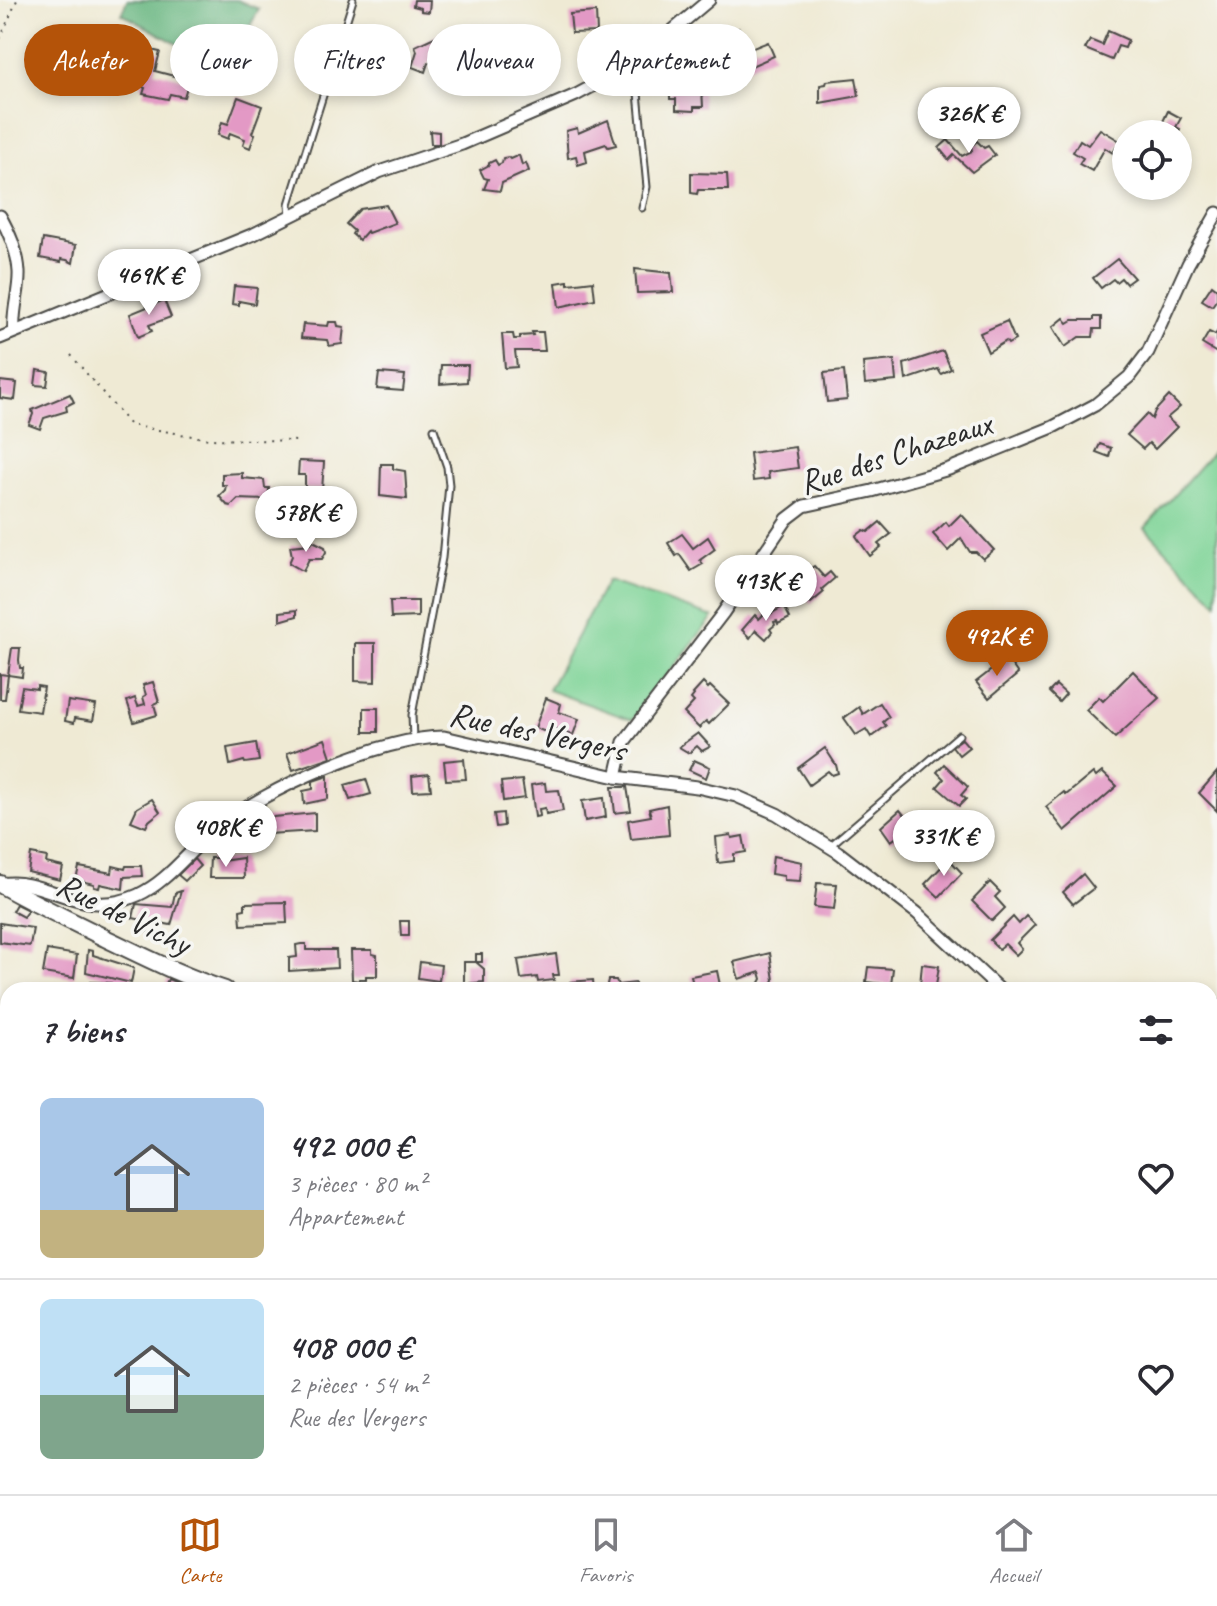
<!DOCTYPE html>
<html lang="fr">
<meta charset="utf-8">
<style>
body{margin:0;font-family:Caveat,sans-serif;background:#f2f2f3;color:#2b2b33;height:100vh;display:flex;flex-direction:column;font-size:30px;white-space:nowrap}
*{box-sizing:border-box;margin:0}
p{font-size:26px;color:#7c7c81}
.icon{flex:none;width:44px;height:44px;fill:none;stroke:currentColor;stroke-width:2;stroke-linecap:round;stroke-linejoin:round}
.map{position:relative;flex:1;overflow:hidden}
.side{position:absolute;left:0px;top:982px;width:1218px;height:512px;display:flex;flex-direction:column;background:#fff;border-radius:24px 24px 0 0;box-shadow:0 4px 12px #0003}
.side>*{flex:none}
.top-card{position:absolute;left:24px;top:24px;width:800px;height:72px;display:flex;gap:16px}
.buttons{position:absolute;left:1112px;top:120px;display:grid;gap:16px}
.buttons a{display:grid;place-items:center;width:80px;height:80px;border-radius:50%;background:#fff;box-shadow:0 4px 12px #0003;font-size:40px}
.price{position:absolute;translate:-50% -68px;padding:0 18px;border-radius:28px;background:#fff;color:#222;font-size:26px;line-height:52px;filter:drop-shadow(0 2px 4px #0008)}
.price::after{content:'';position:absolute;left:50%;top:48px;width:24px;height:18px;margin-left:-12px;background:inherit;clip-path:polygon(0 0,100% 0,50% 100%)}
.price.active{background:#b45309;color:#fff}
ul{padding:0;list-style:none}
li{display:flex;align-items:center;gap:24px;height:200px;padding:0 40px}
li+li{border-top:2px solid #e1e1e2}
li span{display:grid;place-items:center;flex:none;width:224px;height:160px;border-radius:12px;color:#555}
li>.icon{margin-inline-start:auto}
span .icon{width:96px;height:96px;fill:#fffc;stroke-width:1}
li b{font-size:34px}
h2{display:flex;justify-content:space-between;align-items:center;height:96px;padding:0 40px;font-size:34px}
.chip{padding:0 28px;border-radius:36px;background:#fff;box-shadow:0 4px 12px #0003;font-size:28px;line-height:72px}
.chip.active{background:#b45309;color:#fff}
.tabs{display:flex;justify-content:space-around;align-items:center;height:112px;border-top:2px solid #e1e1e2;background:#fff;font-size:22px;color:#7c7c81}
.tabs a{display:grid;justify-items:center;gap:4px}
.tabs .active{color:#b45309}
.map>svg:first-child{display:block}
.green{fill:#80d498;stroke:#568062;stroke-width:2}
.forest{fill:#68b680;stroke:#4a7056;stroke-width:2}
.building{fill:#e399c5}
.lines{fill:none;stroke-linecap:round;stroke-linejoin:round}
.lane-casing{stroke:#484844;stroke-width:9}
.street-casing{stroke:#484844;stroke-width:15}
.secondary-casing{stroke:#484844;stroke-width:20}
.path{stroke:#484844;stroke-width:2;stroke-dasharray:2 6;stroke-linecap:butt}
.lane{stroke:#fff;stroke-width:5}
.street{stroke:#fff;stroke-width:11}
.secondary{stroke:#fff;stroke-width:16}
.labels{text-anchor:middle;stroke-width:7;stroke-linejoin:round;paint-order:stroke}
.street-label{font-size:34px;fill:#2b2b2b;stroke:#f6f6f2}
</style>
<div class="map">
<svg width="1217" height="1494" viewBox="0 0 1217 1494">
<rect width="100%" height="100%" fill="#f6f6f2"/>
<filter id="ink" filterUnits="userSpaceOnUse"><feTurbulence type="fractalNoise" baseFrequency=".0125" numOctaves="2"/><feDisplacementMap in="SourceGraphic" scale="16" xChannelSelector="R" yChannelSelector="G"/><feConvolveMatrix kernelMatrix="1 2 1 2 8 2 1 2 1" color-interpolation-filters="sRGB"/></filter>
<filter id="wash" filterUnits="userSpaceOnUse"><feTurbulence type="fractalNoise" baseFrequency=".006" numOctaves="4" result="noise"/><feDisplacementMap in="SourceGraphic" scale="32" xChannelSelector="R" yChannelSelector="G"/><feGaussianBlur stdDeviation="1.8" result="paint"/><feColorMatrix in="noise" values="0 0 0 0 0 0 0 0 0 0 0 0 0 0 0 0 0 1.4 0 .05"/><feComposite in="paint" operator="in"/></filter>
<g filter="url(#wash)">
<rect width="100%" height="100%" fill="#efead4"/>
<g class="green">
<polygon points="1217,447 1217,603 1145,528"/>
<polygon points="607,581 713,617 632,720 548,690"/>
<polygon points="1094,1486 1170,1486 1172,1494 1096,1494"/>
</g>
<polygon class="forest" points="127,0 237,0 259,9 226,71 121,13"/>
<g id="blocks">
<g class="building">
<polygon points="414,0 430,0 429,12 421,11 421,8 413,6"/>
<polygon points="596,12 597,32 572,33 570,14"/>
<polygon points="739,28 748,50 768,42 774,56 738,72 722,36"/>
<polygon points="447,31 459,54 442,62 440,57 428,63 425,72 412,67 417,51 415,46"/>
<polygon points="1108,31 1128,40 1125,48 1118,46 1112,60 1085,49 1090,40 1102,45"/>
<polygon points="531,44 535,59 522,63 523,66 509,70 504,52"/>
<polygon points="146,49 160,52 155,71 189,80 184,97 170,94 168,99 143,94 145,88 141,86 145,68 141,67"/>
<polygon points="670,76 684,76 684,89 702,88 703,107 694,107 694,111 676,110 676,99 670,99"/>
<polygon points="856,78 859,96 820,103 820,85 826,84 827,81"/>
<polygon points="238,97 262,106 252,133 255,134 250,148 243,145 245,139 230,133 228,139 218,135 222,122 228,124"/>
<polygon points="1168,111 1181,118 1176,127 1180,129 1178,134 1157,134"/>
<polygon points="608,120 616,145 608,147 606,144 585,151 587,162 578,165 576,156 568,158 566,131 577,128 578,133"/>
<polygon points="1100,129 1120,141 1113,153 1105,148 1092,171 1079,164 1083,158 1073,152 1080,140 1088,145"/>
<polygon points="430,131 439,132 439,144 431,144"/>
<polygon points="948,140 962,156 972,151 971,146 977,141 984,148 988,146 995,155 972,172 954,155 949,160 939,148"/>
<polygon points="519,155 522,165 526,163 529,171 502,183 500,191 484,189 488,179 484,178 480,170 489,165 489,163 495,160 498,165 502,163 503,158 508,157 510,159"/>
<polygon points="691,173 727,174 728,190 698,190 697,194 691,193"/>
<polygon points="386,205 395,223 368,233 367,231 359,240 352,234 354,231 346,224 360,209"/>
<polygon points="43,239 76,245 73,263 67,260 61,259 61,262 40,258"/>
<polygon points="1117,259 1134,278 1126,284 1121,278 1116,282 1113,279 1101,288 1093,278"/>
<polygon points="635,269 671,273 673,292 637,293"/>
<polygon points="568,281 568,284 593,281 595,299 559,307 556,283"/>
<polygon points="1212,285 1217,289 1217,299 1212,306 1202,300"/>
<polygon points="234,286 257,288 255,304 239,301 239,305 232,304"/>
<polygon points="164,300 171,317 149,325 152,331 138,337 130,314"/>
<polygon points="1094,317 1101,317 1101,329 1094,329 1093,337 1079,337 1065,347 1053,327 1064,318 1068,323 1073,320 1094,320"/>
<polygon points="1007,321 1015,340 1008,344 1006,341 988,352 980,333"/>
<polygon points="329,322 337,322 338,326 344,327 342,344 329,346 327,340 301,338 303,324 328,326"/>
<polygon points="532,332 543,332 545,351 515,351 517,367 505,368 502,334 513,334 514,339 520,339 520,336 533,335"/>
<polygon points="1209,332 1215,335 1217,332 1217,353 1202,344"/>
<polygon points="943,351 951,369 941,374 938,369 906,380 904,364"/>
<polygon points="894,360 896,381 865,384 863,363"/>
<polygon points="441,365 468,365 467,382 440,384"/>
<polygon points="37,370 49,372 47,386 35,385"/>
<polygon points="844,371 847,400 827,402 824,373"/>
<polygon points="379,373 405,375 403,391 377,389"/>
<polygon points="0,381 17,383 15,400 0,398"/>
<polygon points="70,394 74,402 66,406 67,411 44,418 40,429 29,425 33,414 32,410"/>
<polygon points="1169,396 1180,407 1167,418 1177,427 1155,449 1149,443 1143,449 1127,435 1147,414 1152,419 1155,411"/>
<polygon points="1100,444 1111,448 1109,457 1096,452"/>
<polygon points="795,447 798,468 768,472 769,479 753,481 750,453"/>
<polygon points="299,461 324,462 322,490 305,489 305,475 298,475"/>
<polygon points="381,464 393,464 393,469 405,471 407,499 380,496"/>
<polygon points="242,473 242,478 264,480 265,488 269,488 268,500 238,499 231,506 227,505 219,496 225,490 226,485 222,485 222,474"/>
<polygon points="961,514 994,550 983,559 976,552 970,552 961,538 948,551 933,534 946,522 949,526"/>
<polygon points="880,522 891,534 878,544 881,547 870,556 856,536 864,530 868,532"/>
<polygon points="682,534 693,548 708,537 715,549 700,560 703,564 691,571 679,554 676,556 668,543"/>
<polygon points="313,541 325,547 326,552 322,559 309,559 303,571 289,563 292,556 290,546 311,544"/>
<polygon points="814,566 824,577 830,572 835,578 822,589 824,592 811,603 788,579 798,571 804,579 809,575 805,572"/>
<polygon points="390,601 418,601 418,617 391,618"/>
<polygon points="784,606 790,618 778,624 777,621 774,622 775,625 770,629 772,632 766,639 756,630 750,638 742,630 755,615 759,619 764,614 767,616"/>
<polygon points="297,610 297,616 280,621 280,612"/>
<polygon points="355,643 375,643 375,682 355,681"/>
<polygon points="12,648 20,648 19,660 20,668 23,668 22,677 8,675"/>
<polygon points="1007,658 1018,674 989,698 976,682"/>
<polygon points="1133,671 1159,698 1115,738 1086,710 1099,697 1103,701"/>
<polygon points="0,674 8,675 5,699 0,699"/>
<polygon points="153,682 159,702 154,704 157,715 134,722 127,701 135,698 138,706 145,704 143,697 146,695 143,685"/>
<polygon points="703,683 708,688 710,686 729,704 709,724 706,721 699,728 684,713 694,702 691,699 694,695 693,694"/>
<polygon points="1056,685 1066,694 1059,702 1049,692"/>
<polygon points="37,686 44,687 40,712 18,709 22,687 37,689"/>
<polygon points="546,698 561,704 559,712 579,719 573,735 553,728 551,734 535,728"/>
<polygon points="68,701 96,705 93,721 75,718 74,723 65,721"/>
<polygon points="880,703 889,717 883,722 886,726 871,737 866,729 856,735 844,718 859,707 863,714"/>
<rect x="364" y="708" width="14" height="24"/>
<polygon points="698,733 710,746 708,748 702,751 697,746 689,753 679,747"/>
<polygon points="325,739 331,757 293,770 287,753"/>
<polygon points="962,739 969,747 959,755 952,746"/>
<polygon points="256,743 259,761 245,763 244,761 230,765 227,748"/>
<polygon points="825,748 836,765 838,773 832,775 828,771 809,785 798,768"/>
<polygon points="464,759 466,779 446,780 444,761"/>
<polygon points="694,760 710,767 706,778 689,770"/>
<polygon points="944,764 968,787 961,795 966,799 959,806 937,787 944,779 937,772"/>
<polygon points="1102,772 1117,786 1065,831 1046,807 1064,792 1066,795 1093,773 1096,777"/>
<polygon points="1217,772 1217,811 1199,793"/>
<polygon points="429,774 431,790 413,791 412,776"/>
<polygon points="328,776 328,799 304,804 303,791 313,789 313,781"/>
<polygon points="366,779 371,794 350,800 345,785"/>
<polygon points="522,780 525,798 503,801 501,782"/>
<polygon points="545,783 546,791 559,790 563,811 546,814 545,808 539,809 540,816 535,817 531,785"/>
<polygon points="612,787 627,787 631,811 615,813"/>
<polygon points="604,798 606,817 585,821 582,801"/>
<polygon points="152,799 160,812 149,821 146,827 131,821 137,808"/>
<polygon points="667,805 669,835 631,839 628,820 651,816 649,809"/>
<polygon points="900,810 913,826 891,841 881,827"/>
<polygon points="315,813 315,831 268,834 263,818"/>
<polygon points="503,813 504,826 496,827 494,814"/>
<polygon points="731,835 732,838 743,836 746,852 734,854 734,861 718,863 716,837"/>
<polygon points="31,854 47,857 46,863 63,867 60,880 28,872"/>
<polygon points="773,856 802,862 800,881 784,880 784,876 771,874"/>
<polygon points="210,858 221,858 221,861 243,858 244,878 209,878"/>
<polygon points="194,859 200,866 185,881 178,875"/>
<polygon points="949,859 962,873 939,897 925,884"/>
<polygon points="113,866 125,869 126,866 141,866 142,876 124,877 123,889 100,884 99,888 94,887 94,884 76,880 79,867 112,873"/>
<polygon points="1083,874 1094,888 1073,904 1063,892"/>
<polygon points="990,882 1000,892 995,897 1005,908 992,921 972,901"/>
<polygon points="817,883 837,884 834,909 814,907"/>
<polygon points="181,891 171,925 150,921 148,932 140,930 142,920 133,918 136,904 172,907 175,893"/>
<polygon points="286,902 287,923 241,925 240,910 245,909 245,903"/>
<polygon points="16,904 28,910 23,917 12,911"/>
<polygon points="1026,916 1035,925 1017,943 1022,949 1016,955 1005,944 999,949 990,940 1013,917 1019,924"/>
<polygon points="400,921 409,921 409,936 401,936"/>
<polygon points="0,923 33,928 30,946 0,942"/>
<polygon points="301,944 306,944 306,950 336,950 337,968 289,971 289,958 297,957 296,945"/>
<polygon points="47,950 77,955 74,978 43,973"/>
<polygon points="88,950 93,951 93,955 134,968 131,983 86,972"/>
<polygon points="351,950 372,950 372,954 377,955 377,976 366,976 366,979 359,979 359,981 352,980"/>
<polygon points="770,953 774,980 768,990 757,988 762,979 760,972 739,979 734,962"/>
<polygon points="476,954 482,954 482,962 476,962 484,969 484,982 464,984 464,962 476,962"/>
<polygon points="556,954 559,975 553,975 554,980 538,982 537,977 521,979 518,960"/>
<polygon points="420,962 441,965 439,981 418,978"/>
<polygon points="922,964 939,966 936,986 920,985"/>
<polygon points="868,967 893,969 891,985 866,982"/>
<polygon points="717,971 721,990 694,990 691,976"/>
<polygon points="168,979 193,990 163,990"/>
<polygon points="593,980 594,990 570,990 570,982"/>
<polygon points="608,980 616,980 618,985 635,983 636,990 611,990 607,984"/>
<polygon points="91,982 111,983 111,990 91,990"/>
<rect x="0" y="1115" width="8" height="13"/>
<polygon points="1213,1272 1217,1288 1217,1312 1210,1314 1210,1273"/>
<polygon points="1210,1336 1217,1340 1217,1357 1210,1354"/>
<polygon points="1210,1462 1215,1462 1215,1468 1217,1468 1217,1483 1213,1483 1213,1477 1210,1477"/>
</g>
</g>
</g>
<g filter="url(#ink)">
<use href="#blocks" fill-opacity="0" stroke="#484844" stroke-width="2"/>
<g class="lines">
<defs>
<g id="lane">
<polyline points="633,66 636,72 647,187 642,208"/>
<polyline points="290,215 289,204 353,0"/>
<polyline points="413,739 412,715 442,558 449,485 447,467 434,429"/>
<polyline points="830,846 959,735"/>
</g>
<g id="street">
<path d="M0,216C9,232 18,252 19,272C20,291 12,310 14,331"/>
<polyline points="0,338 254,234 379,172 462,144 576,95 632,65 709,0"/>
<polyline points="616,777 624,742 723,613 787,519 804,506 872,491 949,469 1053,427 1095,405 1129,377 1148,352 1188,264 1217,213"/>
<path d="M2,884C46,876 81,921 138,895C169,881 189,850 216,829C264,789 382,737 444,737L616,777L697,787L736,796L777,814L838,852L917,913L1000,990"/>
<polyline points="1210,1325 1217,1325"/>
<polyline points="0,1381 8,1381"/>
</g>
<g id="secondary">
<path d="M0,884C34,904 70,920 105,938C145,957 184,977 225,990"/>
<polyline points="1210,1011 1217,1009"/>
<polyline points="1210,1151 1217,1154"/>
</g>
</defs>
<use href="#lane" class="lane-casing"/>
<use href="#street" class="street-casing"/>
<use href="#secondary" class="secondary-casing"/>
<g class="path">
<polyline points="0,39 17,0"/>
<polyline points="71,355 130,425 209,439 300,441"/>
<polyline points="711,1486 711,1491"/>
</g>
<use href="#lane" class="lane"/>
<use href="#street" class="street"/>
<use href="#secondary" class="secondary"/>
</g>
</g>
<g class="labels">
<g class="street-label">
<text transform="translate(895 452) rotate(-18)" y="12">Rue des Chazeaux</text>
<text transform="translate(538 731) rotate(12)" y="12">Rue des Vergers</text>
<text transform="translate(124 913) rotate(26)" y="12">Rue de Vichy</text>
</g>
</g>
</svg>
<div class="buttons">
<a><svg class="icon" aria-label="locate" viewBox="0 0 24 24"><circle cx="12" cy="12" r="6"/><path d="M12 2v4M12 18v4M2 12h4M18 12h4"/></svg></a>
</div>
<b class="price" style="left:969px;top:155px">326K €</b>
<b class="price" style="left:149px;top:317px">469K €</b>
<b class="price" style="left:306px;top:554px">578K €</b>
<b class="price" style="left:766px;top:623px">413K €</b>
<b class="price active" style="left:997px;top:678px">492K €</b>
<b class="price" style="left:226px;top:869px">408K €</b>
<b class="price" style="left:944px;top:878px">331K €</b>
<div class="top-card">
<a class="chip active">Acheter</a>
<a class="chip">Louer</a>
<a class="chip">Filtres</a>
<a class="chip">Nouveau</a>
<a class="chip">Appartement</a>
</div>
<section class="side">
<h2>7 biens<svg class="icon" aria-label="filters" viewBox="0 0 24 24"><path d="M4 7h16M4 17h16"/><circle cx="9" cy="7" r="2"/><circle cx="15" cy="17" r="2"/></svg></h2>
<ul>
<li><span style="background:linear-gradient(#a9c7e8 70%,#c2b280 0)"><svg class="icon" aria-label="home" viewBox="0 0 24 24"><path d="M3 11l9-7 9 7M6 9v11h12V9"/></svg></span><div><b>492 000 €</b><p>3 pièces · 80 m²</p><p>Appartement</p></div><svg class="icon" aria-label="heart" viewBox="0 0 24 24"><path d="M12 20l-8-8c-3-5 5-10 8-4 3-6 11-1 8 4z"/></svg></li>
<li><span style="background:linear-gradient(#bfe0f5 60%,#7fa58c 0)"><svg class="icon" aria-label="home" viewBox="0 0 24 24"><path d="M3 11l9-7 9 7M6 9v11h12V9"/></svg></span><div><b>408 000 €</b><p>2 pièces · 54 m²</p><p>Rue des Vergers</p></div><svg class="icon" aria-label="heart" viewBox="0 0 24 24"><path d="M12 20l-8-8c-3-5 5-10 8-4 3-6 11-1 8 4z"/></svg></li>
</ul>
</section>
</div>
<nav class="tabs">
<a class="active"><svg class="icon" aria-label="map" viewBox="0 0 24 24"><path d="M3 6l6-2 6 2 6-2v14l-6 2-6-2-6 2zM9 4v14M15 6v14"/></svg>Carte</a>
<a><svg class="icon" aria-label="saved" viewBox="0 0 24 24"><path d="M7 4h10v16l-5-4-5 4z"/></svg>Favoris</a>
<a><svg class="icon" aria-label="home" viewBox="0 0 24 24"><path d="M3 11l9-7 9 7M6 9v11h12V9"/></svg>Accueil</a>
</nav>
